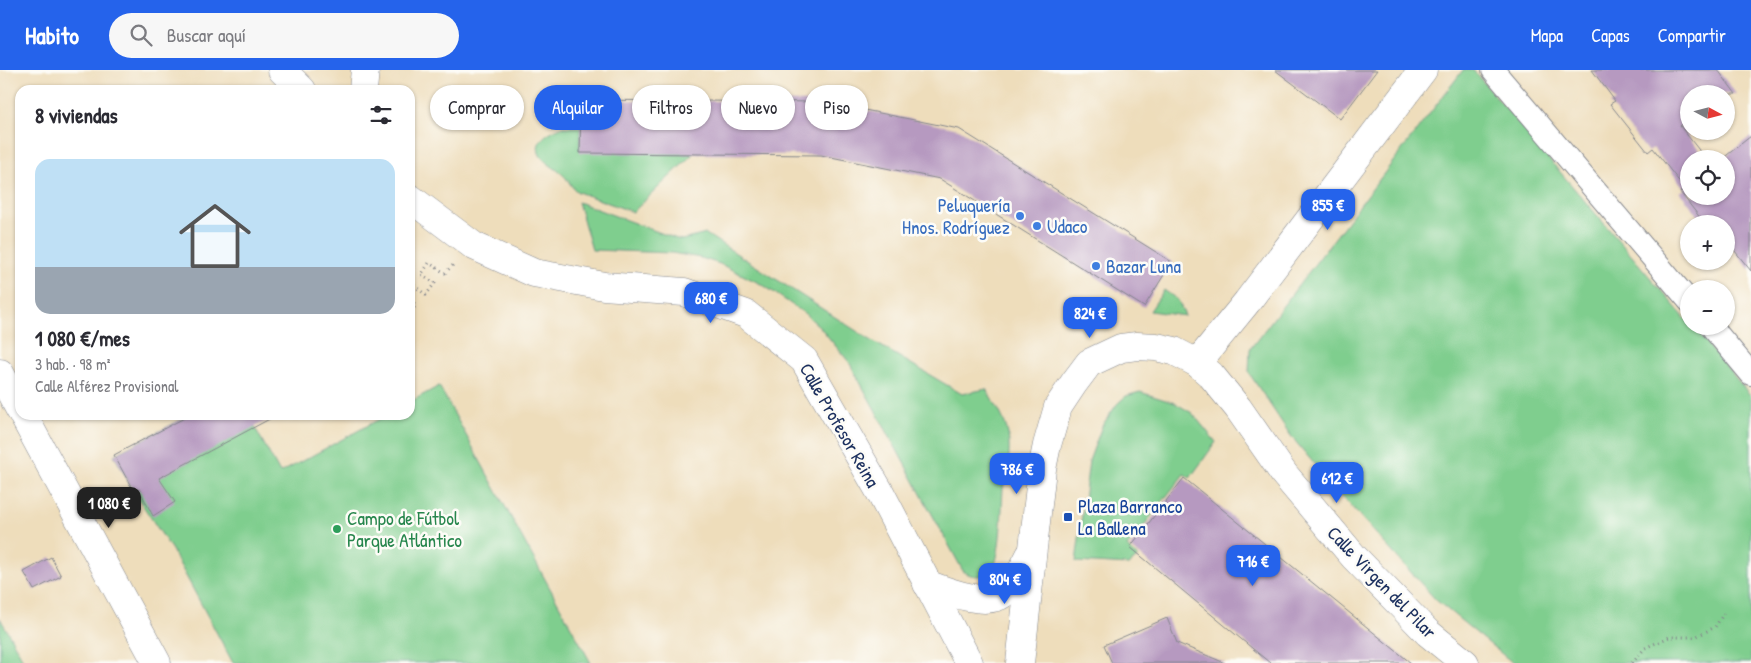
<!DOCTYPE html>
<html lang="es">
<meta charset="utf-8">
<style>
body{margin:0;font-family:"Patrick Hand",sans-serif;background:#f7f7f7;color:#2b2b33;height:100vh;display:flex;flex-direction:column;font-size:19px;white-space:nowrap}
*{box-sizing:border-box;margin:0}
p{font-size:16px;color:#7c7c81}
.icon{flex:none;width:28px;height:28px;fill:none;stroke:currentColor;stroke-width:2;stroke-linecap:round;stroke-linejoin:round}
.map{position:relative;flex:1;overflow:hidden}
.panel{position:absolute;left:15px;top:15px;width:400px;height:335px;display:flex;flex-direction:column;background:#fff;border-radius:15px;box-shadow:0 1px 4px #0004}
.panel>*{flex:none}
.top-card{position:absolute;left:430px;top:15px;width:475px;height:45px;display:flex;gap:10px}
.needle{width:32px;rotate:97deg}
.controls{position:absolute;left:1680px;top:15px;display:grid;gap:10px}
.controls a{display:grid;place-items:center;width:55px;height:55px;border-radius:50%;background:#fff;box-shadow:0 1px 4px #0004;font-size:25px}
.price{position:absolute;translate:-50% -42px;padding:0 11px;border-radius:10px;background:#2563eb;color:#fff;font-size:16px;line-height:32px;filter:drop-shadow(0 1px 2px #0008)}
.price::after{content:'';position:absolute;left:50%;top:30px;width:15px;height:11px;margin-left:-8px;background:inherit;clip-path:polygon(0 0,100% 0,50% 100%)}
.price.active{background:#222;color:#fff}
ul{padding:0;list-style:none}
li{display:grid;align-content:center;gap:10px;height:265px;padding:0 20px}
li+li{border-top:1px solid #e1e1e2}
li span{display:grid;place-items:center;height:155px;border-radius:15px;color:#555}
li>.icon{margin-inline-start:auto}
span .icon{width:90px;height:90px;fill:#fffc;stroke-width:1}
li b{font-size:21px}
h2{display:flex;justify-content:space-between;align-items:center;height:60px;padding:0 20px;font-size:21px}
.pill{padding:0 18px;border-radius:22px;background:#fff;box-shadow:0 1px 4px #0004;font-size:18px;line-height:45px}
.pill.active{background:#2563eb;color:#fff}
header{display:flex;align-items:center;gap:30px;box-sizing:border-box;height:70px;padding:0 25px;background:#2563eb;color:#fff}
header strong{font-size:24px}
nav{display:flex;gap:28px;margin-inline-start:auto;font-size:18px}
.search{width:350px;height:45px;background:#f7f7f7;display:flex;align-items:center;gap:12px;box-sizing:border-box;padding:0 18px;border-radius:28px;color:#7c7c81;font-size:19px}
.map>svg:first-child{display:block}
.green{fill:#7fce8e;stroke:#4d7e76}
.building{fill:#b699c0}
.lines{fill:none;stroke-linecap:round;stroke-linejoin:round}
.pedestrian-casing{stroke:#84868c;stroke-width:24}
.minor-casing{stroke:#84868c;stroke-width:29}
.path{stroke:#84868c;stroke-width:3;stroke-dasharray:1 4;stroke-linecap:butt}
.pedestrian{stroke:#fff;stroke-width:22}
.minor{stroke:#fff;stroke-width:28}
.shop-dot{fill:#3f7fe0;stroke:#fdfcf7;stroke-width:2}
.transit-dot{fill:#1a4fb4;stroke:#fdfcf7;stroke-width:2}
.leisure-dot{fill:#2e9e5b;stroke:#fdfcf7;stroke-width:2}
.labels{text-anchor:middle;stroke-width:5;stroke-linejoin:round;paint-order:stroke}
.shop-label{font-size:19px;fill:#366cbe;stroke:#fdfcf7;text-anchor:start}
.street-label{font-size:19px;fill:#1b2f5e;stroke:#fdfcf7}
.transit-label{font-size:19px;fill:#164399;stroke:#fdfcf7;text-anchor:start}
.leisure-label{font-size:19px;fill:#27864d;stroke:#fdfcf7;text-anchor:start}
</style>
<header>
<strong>Habito</strong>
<div class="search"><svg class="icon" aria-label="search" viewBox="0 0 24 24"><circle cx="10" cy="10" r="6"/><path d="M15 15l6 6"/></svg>Buscar aquí</div>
<nav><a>Mapa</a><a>Capas</a><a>Compartir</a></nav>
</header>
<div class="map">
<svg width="1751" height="593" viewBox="0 0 1751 593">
<rect width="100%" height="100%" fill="#fdfcf7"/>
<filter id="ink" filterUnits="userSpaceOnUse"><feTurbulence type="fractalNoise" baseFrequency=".02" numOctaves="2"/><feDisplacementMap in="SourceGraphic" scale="10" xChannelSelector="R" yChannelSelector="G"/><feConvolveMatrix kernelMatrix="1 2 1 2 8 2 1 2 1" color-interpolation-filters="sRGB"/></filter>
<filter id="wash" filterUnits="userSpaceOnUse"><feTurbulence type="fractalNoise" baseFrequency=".0096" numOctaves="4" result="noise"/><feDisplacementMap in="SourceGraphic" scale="20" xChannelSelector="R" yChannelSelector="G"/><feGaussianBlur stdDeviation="1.12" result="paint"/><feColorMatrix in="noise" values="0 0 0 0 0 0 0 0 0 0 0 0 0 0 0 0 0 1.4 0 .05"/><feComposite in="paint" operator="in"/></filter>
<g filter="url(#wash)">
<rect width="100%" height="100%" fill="#edb"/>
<g class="green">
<polygon points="1463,0 1473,0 1689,253 1689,256 1692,256 1751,326 1751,593 1513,593 1436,530 1330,413 1291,366 1249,303 1250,279"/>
<path d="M561,57H580V82L693,84L633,142L578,122C571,118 569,110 563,105C557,99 547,94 542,88C530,72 549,62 561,57Z"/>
<path d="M578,132L677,169L682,170L706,164L869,269L962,324L986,319C995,334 1005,348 1008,364C1010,377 1009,390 1007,403C1006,408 1004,413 1003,418C1002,434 1001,487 993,498C986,508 972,508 963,501L849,292L819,256L804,243L763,215L720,194L701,188L672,183L592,180Z"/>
<polygon points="1164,220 1178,230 1185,246 1150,241"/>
<polygon points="439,316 591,593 233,593 172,480 134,422 114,385 190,345 248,345 280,403 387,345 410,345 410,332"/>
<polygon points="1140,322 1175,333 1192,343 1216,372 1190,408 1184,404 1127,477 1138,487 1129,495 1076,492 1089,391 1102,356 1117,334 1126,326"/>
<polygon points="0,548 25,593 0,593"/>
</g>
<g id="blocks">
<g class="building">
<polygon points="1275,0 1377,0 1340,49"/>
<polygon points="1592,0 1718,0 1736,24 1689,24 1689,49 1680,56 1706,89 1689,89 1689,126 1726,126 1726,89 1722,89 1751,66 1751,201 1726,170 1726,154 1705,154 1680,122 1685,119 1653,78 1648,82 1610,34 1615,31"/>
<polygon points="581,30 825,32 959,59 1172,192 1144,237 940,109 821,85 580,83"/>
<polygon points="190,345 277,345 159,408 175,432 153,446 139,419 134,422 114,385"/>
<polygon points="1184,408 1411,593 1270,593 1130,477"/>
<polygon points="51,487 61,506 34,520 24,502"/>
<polygon points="1167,548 1177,573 1225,593 1112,593 1104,575"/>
</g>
</g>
</g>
<g filter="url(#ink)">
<use href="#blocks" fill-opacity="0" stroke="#84868c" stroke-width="1"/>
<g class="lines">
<defs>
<g id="pedestrian">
<polyline points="1493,0 1689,231"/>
<polyline points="1711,256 1751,304"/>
</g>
<g id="minor">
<polyline points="282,0 302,20"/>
<polyline points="363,20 365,0"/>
<polyline points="410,128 474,176 534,203 604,216 684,222 746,244 804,290 880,422 969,593"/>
<polyline points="1197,293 1247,232 1423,0"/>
<polyline points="0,303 20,340"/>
<polyline points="23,345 157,593"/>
<path d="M927,514C946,521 985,537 1003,524C1015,515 1023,499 1030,485"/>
<polyline points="1020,593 1042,399 1047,375 1058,337 1074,313 1089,293 1121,278 1137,276 1156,277 1174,281 1197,293 1211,305 1238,338 1284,404 1354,487 1428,563 1465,593"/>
</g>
</defs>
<use href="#pedestrian" class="pedestrian-casing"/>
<use href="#minor" class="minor-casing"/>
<g class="path">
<polyline points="410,214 411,213 426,225 435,213 421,205 429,193 445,203 454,194"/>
<polyline points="410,230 416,235 410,243"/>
<polyline points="1632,593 1645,578 1669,567 1695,567 1715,557 1726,540"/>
</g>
<use href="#pedestrian" class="pedestrian"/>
<use href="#minor" class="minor"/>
</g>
</g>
<g class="shop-dot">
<circle cx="1020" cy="146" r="5"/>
<circle cx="1037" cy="156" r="5"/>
<circle cx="1096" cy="196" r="5"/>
</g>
<rect class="transit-dot" x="1063" y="442" width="10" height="10" rx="2.5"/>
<circle class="leisure-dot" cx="337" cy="459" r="5"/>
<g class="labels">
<g class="shop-label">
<text x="1010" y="142" text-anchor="end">Peluquería<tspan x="1010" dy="22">Hnos. Rodríguez</tspan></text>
<text x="1047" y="163">Udaco</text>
<text x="1106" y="203">Bazar Luna</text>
</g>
<g class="street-label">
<text transform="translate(840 355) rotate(60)" y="7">Calle Profesor Reina</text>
<text transform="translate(1382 512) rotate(46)" y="7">Calle Virgen del Pilar</text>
</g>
<g class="transit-label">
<text x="1078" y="443">Plaza Barranco<tspan x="1078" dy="22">La Ballena</tspan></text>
</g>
<g class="leisure-label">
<text x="347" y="455">Campo de Fútbol<tspan x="347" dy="22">Parque Atlántico</tspan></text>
</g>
</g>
</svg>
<div class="controls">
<a><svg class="needle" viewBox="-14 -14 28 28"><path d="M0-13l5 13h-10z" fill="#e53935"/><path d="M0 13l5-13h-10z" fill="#7c7c81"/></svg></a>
<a><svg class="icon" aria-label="locate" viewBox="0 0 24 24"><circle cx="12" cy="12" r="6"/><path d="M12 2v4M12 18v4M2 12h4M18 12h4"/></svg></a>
<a>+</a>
<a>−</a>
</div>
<b class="price" style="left:1328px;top:161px">855 €</b>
<b class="price" style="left:711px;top:254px">680 €</b>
<b class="price" style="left:1090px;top:269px">824 €</b>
<b class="price" style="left:1017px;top:425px">786 €</b>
<b class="price" style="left:1337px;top:434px">612 €</b>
<b class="price active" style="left:109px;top:459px">1 080 €</b>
<b class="price" style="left:1253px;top:517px">716 €</b>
<b class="price" style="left:1005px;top:535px">804 €</b>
<div class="top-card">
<a class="pill">Comprar</a>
<a class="pill active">Alquilar</a>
<a class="pill">Filtros</a>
<a class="pill">Nuevo</a>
<a class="pill">Piso</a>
</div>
<section class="panel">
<h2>8 viviendas<svg class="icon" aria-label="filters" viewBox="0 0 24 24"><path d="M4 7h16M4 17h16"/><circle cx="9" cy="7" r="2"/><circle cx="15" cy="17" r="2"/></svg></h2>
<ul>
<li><span style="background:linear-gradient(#bfe0f5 70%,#9aa5b1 0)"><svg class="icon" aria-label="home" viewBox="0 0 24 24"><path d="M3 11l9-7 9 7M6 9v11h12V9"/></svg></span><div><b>1 080 €/mes</b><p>3 hab. · 98 m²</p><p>Calle Alférez Provisional</p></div></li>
</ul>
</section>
</div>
